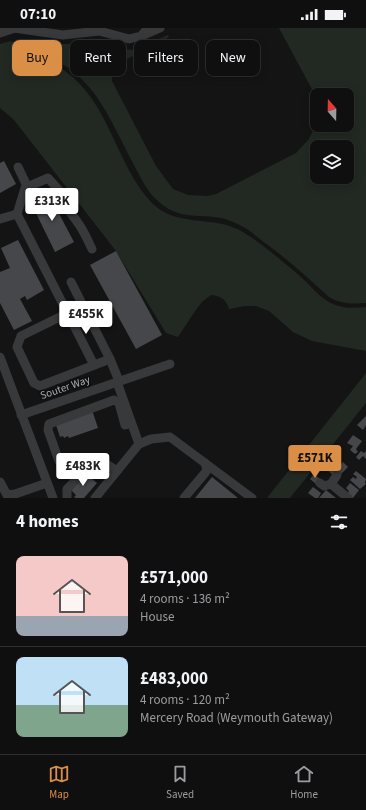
<!DOCTYPE html>
<meta charset="utf-8">
<style>
body{margin:0;font-family:"Source Sans 3",sans-serif;background:#1d1d1e;color:#f1f3f6;height:100vh;display:flex;flex-direction:column;font-size:15px;white-space:nowrap}
*{box-sizing:border-box;margin:0}
p{font-size:13px;color:#9b9c9f}
.icon{flex:none;width:22px;height:22px;fill:none;stroke:currentColor;stroke-width:2;stroke-linecap:round;stroke-linejoin:round}
.map{position:relative;height:470px;overflow:hidden}
.details{display:flex;flex-direction:column;background:#0f0f10;flex:1}
.details>*{flex:none}
.banner{position:absolute;left:12px;top:12px;width:342px;height:36px;display:flex;gap:8px}
.needle{width:26px;rotate:340deg}
.buttons{position:absolute;left:310px;top:60px;display:grid;gap:8px}
.buttons a{display:grid;place-items:center;width:44px;height:44px;border-radius:8px;background:#0f0f10;box-shadow:0 2px 10px #0003,0 0 0 1px #2f2f30;font-size:20px}
.price{position:absolute;translate:-50% -34px;padding:0 9px;border-radius:4px;background:#fff;color:#222;font-size:13px;line-height:26px;filter:drop-shadow(0 1px 2px #0008)}
.price::after{content:'';position:absolute;left:50%;top:24px;width:12px;height:9px;margin-left:-6px;background:inherit;clip-path:polygon(0 0,100% 0,50% 100%)}
.price.on{background:#db8e45;color:#111}
ul{padding:0;list-style:none}
li{display:flex;align-items:center;gap:12px;height:100px;padding:0 16px}
li+li{border-top:1px solid #2f2f30}
li span{display:grid;place-items:center;flex:none;width:112px;height:80px;border-radius:8px;color:#555}
li>.icon{margin-inline-start:auto}
span .icon{width:48px;height:48px;fill:#fffc;stroke-width:1}
li b{font-size:17px}
h2{display:flex;justify-content:space-between;align-items:center;height:48px;padding:0 16px;font-size:17px}
.tag{padding:0 14px;border-radius:8px;background:#0f0f10;box-shadow:0 2px 10px #0003,0 0 0 1px #2f2f30;font-size:14px;line-height:36px}
.tag.on{background:#db8e45;color:#111}
.status{display:flex;justify-content:space-between;align-items:center;height:28px;padding:0 20px;background:#0f0f10;direction:ltr}
.status svg{height:11px;fill:currentColor}
.menu{display:flex;justify-content:space-around;align-items:center;height:56px;border-top:1px solid #2f2f30;background:#0f0f10;font-size:11px;color:#9b9c9f}
.menu a{display:grid;justify-items:center;gap:2px}
.menu .on{color:#db8e45}
.map>svg:first-child{display:block}
.green{fill:#222922;fill-rule:evenodd}
.building{fill:#46474a}
.lines{fill:none;stroke-linecap:round;stroke-linejoin:round}
.minor{stroke:#37393b;stroke-width:9}
.labels{text-anchor:middle;stroke-width:3.5;stroke-linejoin:round;paint-order:stroke}
.street-label{font-size:11px;fill:#a7adb4;stroke:#0f0f10}
</style>
<div class="status"><b>07:10</b><svg viewBox="0 0 49 12"><path d="M0 12V9h3v3zM5 12V6h3v6zM10 12V3h3v9zM15 12V0h3v12zM26 1h20v11H26zM47 4h2v5h-2z"/></svg></div>
<div class="map">
<svg width="366" height="470" viewBox="0 0 366 470">
<rect width="100%" height="100%" fill="#141415"/>
<g class="green">
<path d="M279,0H366V275C352,276 341,276 329,269C307,249 285,229 261,212C253,205 244,198 233,194C207,182 184,196 159,174C147,164 141,150 134,137C121,113 110,87 94,65C87,56 79,48 70,41C65,37 57,35 52,30C49,27 49,20 49,16H69L95,12L106,14L118,21L134,22L168,7L169,9L116,37L112,42V53L156,138L173,161L188,167L207,168L216,166L296,125L308,112L315,99L317,89V97H347V67H317V80L314,65ZM317,119H347V149H317Z"/>
<path d="M10,13C19,15 25,22 33,26C44,32 55,36 65,43C110,75 115,135 151,174C176,201 213,186 243,204C264,217 283,234 301,249C311,258 321,271 333,276C344,281 355,280 366,279V323L312,313L293,304L269,283L256,278H245L229,281C226,271 221,268 211,267L202,274L195,283L178,309L166,305L116,223L14,92L0,80V16Z"/>
<path d="M22,13L44,15L46,18L48,28C40,26 27,20 22,13Z"/>
<polygon points="366,345 366,375 290,470 267,470"/>
</g>
<g class="building">
<polygon points="4,133 16,156 0,165 0,135"/>
<polygon points="47,163 74,214 55,224 32,177 35,175 34,170"/>
<polygon points="18,212 44,262 27,272 25,268 20,271 32,293 14,302 0,275 0,244 10,240 1,220"/>
<polygon points="116,223 162,307 136,321 90,237"/>
<polygon points="92,382 98,400 69,410 68,408 64,410 63,408 60,409 56,397"/>
<polygon points="366,388 366,397 363,402 357,397"/>
<polygon points="353,407 362,413 356,421 358,424 355,426 350,422 353,418 347,415"/>
<polygon points="361,423 364,425 366,423 366,431 363,428 359,432 356,429"/>
<polygon points="332,432 338,439 343,434 348,439 341,446 338,443 334,448 325,440"/>
<polygon points="356,443 366,451 365,455 366,456 360,461 350,452 353,449 356,451 357,449 353,446"/>
<polygon points="85,445 97,455 84,470 76,470 74,469 76,467 70,461"/>
<polygon points="314,446 320,451 316,456 310,451"/>
<polygon points="212,449 238,470 195,470"/>
<polygon points="350,455 359,462 353,470 347,466 349,463 346,460"/>
<polygon points="313,459 321,465 318,470 315,470 308,465"/>
<polygon points="326,462 336,470 319,470"/>
</g>
<g class="lines">
<g class="minor">
<polyline points="14,0 63,7 99,3 129,11 141,8 148,0"/>
<polyline points="0,5 15,0"/>
<polyline points="144,7 160,0"/>
<polyline points="18,139 27,158"/>
<polyline points="17,186 94,337"/>
<path d="M0,191L17,186L25,160L48,150L64,168C63,179 73,187 78,195C84,203 88,213 92,221"/>
<polyline points="71,254 110,331 119,353"/>
<polyline points="68,285 21,308 17,319 34,355 40,358 110,331"/>
<polyline points="0,329 53,470"/>
<polyline points="117,354 139,416"/>
<polyline points="21,387 170,336"/>
<polyline points="81,436 71,440 62,438 59,433 48,402 49,396 114,372 119,375 125,397 131,395"/>
<polyline points="0,454 7,467 15,466 47,455"/>
<polyline points="320,455 324,458 331,456 348,470"/>
<polyline points="331,456 337,447"/>
<polyline points="67,470 67,461 87,440 105,435 117,443"/>
<polyline points="95,470 139,416 151,411 170,409 252,470"/>
<polyline points="184,470 205,445 207,442 205,435"/>
</g>
</g>
<g class="labels">
<g class="street-label">
<text transform="translate(65 359) rotate(-19)" y="4">Souter Way</text>
</g>
</g>
</svg>
<div class="buttons">
<a><svg class="needle" viewBox="-14 -14 28 28"><path d="M0-13l5 13h-10z" fill="#e53935"/><path d="M0 13l5-13h-10z" fill="#9b9c9f"/></svg></a>
<a><svg class="icon" aria-label="layers" viewBox="0 0 24 24"><path d="M12 4l9 5-9 5-9-5zM3 14l9 5 9-5"/></svg></a>
</div>
<b class="price" style="left:52px;top:194px">£313K</b>
<b class="price" style="left:86px;top:307px">£455K</b>
<b class="price on" style="left:315px;top:451px">£571K</b>
<b class="price" style="left:83px;top:459px">£483K</b>
<div class="banner">
<a class="tag on">Buy</a>
<a class="tag">Rent</a>
<a class="tag">Filters</a>
<a class="tag">New</a>
</div>
</div>
<section class="details">
<h2>4 homes<svg class="icon" aria-label="filters" viewBox="0 0 24 24"><path d="M4 7h16M4 17h16"/><circle cx="9" cy="7" r="2"/><circle cx="15" cy="17" r="2"/></svg></h2>
<ul>
<li><span style="background:linear-gradient(#f6c9c9 75%,#9aa5b1 0)"><svg class="icon" aria-label="home" viewBox="0 0 24 24"><path d="M3 11l9-7 9 7M6 9v11h12V9"/></svg></span><div><b>£571,000</b><p>4 rooms · 136 m²</p><p>House</p></div></li>
<li><span style="background:linear-gradient(#bfe0f5 60%,#7fa58c 0)"><svg class="icon" aria-label="home" viewBox="0 0 24 24"><path d="M3 11l9-7 9 7M6 9v11h12V9"/></svg></span><div><b>£483,000</b><p>4 rooms · 120 m²</p><p>Mercery Road (Weymouth Gateway)</p></div></li>
</ul>
</section>
<nav class="menu">
<a class="on"><svg class="icon" aria-label="map" viewBox="0 0 24 24"><path d="M3 6l6-2 6 2 6-2v14l-6 2-6-2-6 2zM9 4v14M15 6v14"/></svg>Map</a>
<a><svg class="icon" aria-label="saved" viewBox="0 0 24 24"><path d="M7 4h10v16l-5-4-5 4z"/></svg>Saved</a>
<a><svg class="icon" aria-label="home" viewBox="0 0 24 24"><path d="M3 11l9-7 9 7M6 9v11h12V9"/></svg>Home</a>
</nav>
